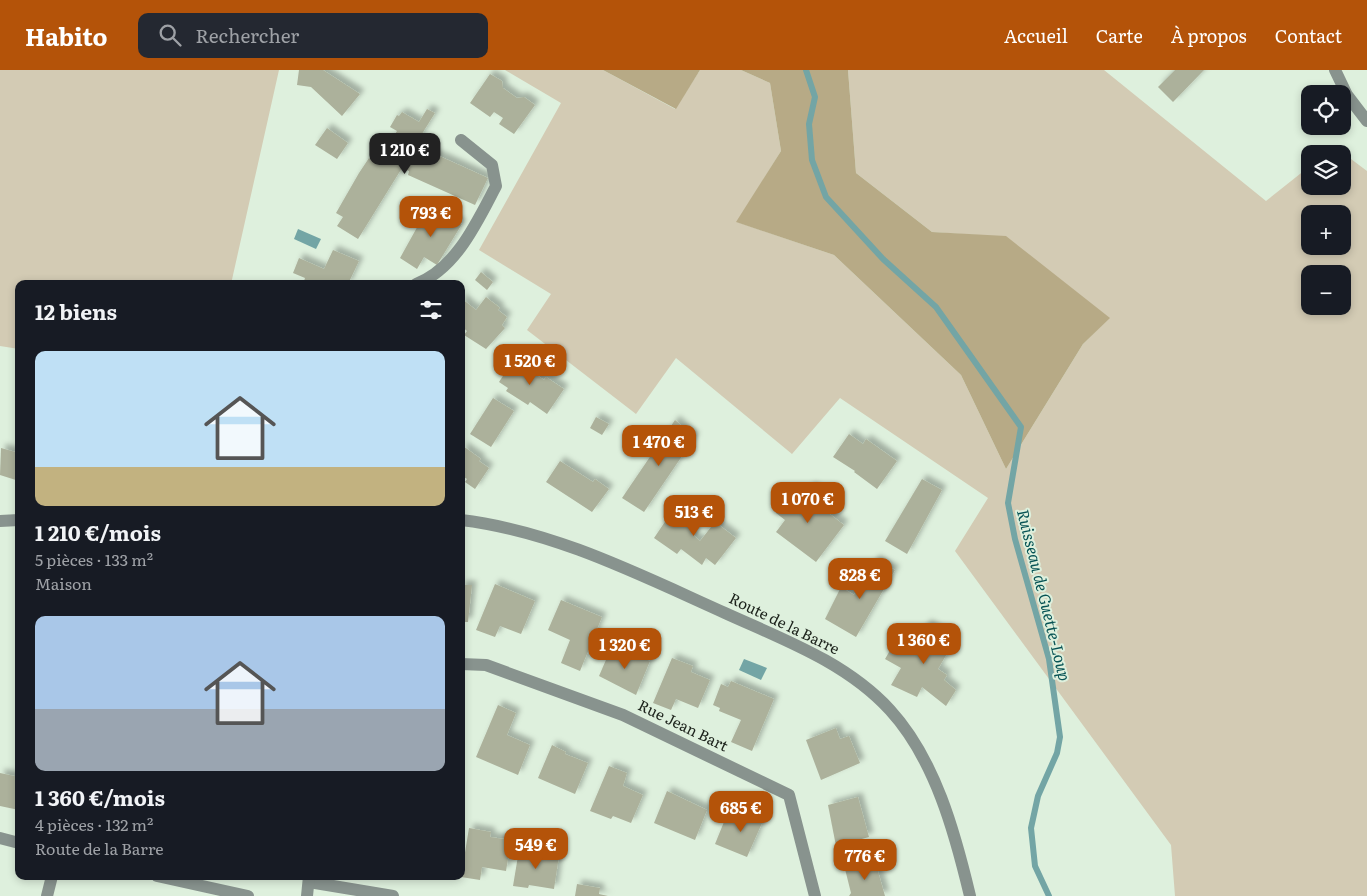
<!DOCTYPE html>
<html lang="fr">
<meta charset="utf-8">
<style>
body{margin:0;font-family:Literata,serif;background:#242831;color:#f1f3f6;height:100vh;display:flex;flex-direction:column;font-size:19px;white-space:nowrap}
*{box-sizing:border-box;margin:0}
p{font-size:16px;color:#9ea1a6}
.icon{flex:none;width:28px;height:28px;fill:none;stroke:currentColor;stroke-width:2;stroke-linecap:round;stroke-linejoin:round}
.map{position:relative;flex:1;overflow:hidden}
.side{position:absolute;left:15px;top:210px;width:450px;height:600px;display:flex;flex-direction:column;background:#171b24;border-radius:10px;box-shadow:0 2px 8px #0003}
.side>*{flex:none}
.buttons{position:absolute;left:1301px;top:15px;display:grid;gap:10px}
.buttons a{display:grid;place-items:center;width:50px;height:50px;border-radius:10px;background:#171b24;box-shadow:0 2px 8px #0003;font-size:25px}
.price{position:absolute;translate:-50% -42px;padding:0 11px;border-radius:10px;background:#b45309;color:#fff;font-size:16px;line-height:32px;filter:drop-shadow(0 1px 2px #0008)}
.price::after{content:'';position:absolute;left:50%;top:30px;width:15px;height:11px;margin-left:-8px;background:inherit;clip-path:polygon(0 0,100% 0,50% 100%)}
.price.active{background:#222;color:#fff}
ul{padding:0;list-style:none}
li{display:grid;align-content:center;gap:10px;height:265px;padding:0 20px}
li span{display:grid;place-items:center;height:155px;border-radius:10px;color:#555}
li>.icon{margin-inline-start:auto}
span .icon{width:90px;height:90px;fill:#fffc;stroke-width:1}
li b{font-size:21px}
h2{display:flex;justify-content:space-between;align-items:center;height:60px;padding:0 20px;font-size:21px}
header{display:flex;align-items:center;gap:30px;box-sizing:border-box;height:70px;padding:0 25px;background:#b45309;color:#fff}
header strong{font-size:24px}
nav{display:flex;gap:28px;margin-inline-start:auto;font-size:18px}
.search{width:350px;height:45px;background:#242831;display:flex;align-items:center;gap:12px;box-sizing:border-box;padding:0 18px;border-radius:10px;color:#9ea1a6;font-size:19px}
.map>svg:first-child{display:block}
.green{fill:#d3cbb4;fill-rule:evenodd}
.forest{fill:#b7aa86}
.water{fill:#73a5a5}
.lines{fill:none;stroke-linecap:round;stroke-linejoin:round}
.stream{stroke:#73a5a5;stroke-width:6}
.building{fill:#acb19b;filter:url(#shadow)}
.minor{stroke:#88938e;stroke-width:12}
.labels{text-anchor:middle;stroke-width:4;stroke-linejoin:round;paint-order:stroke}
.street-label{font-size:15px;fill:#1c221b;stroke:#def0dd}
.water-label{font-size:16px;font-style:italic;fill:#075354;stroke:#def0dd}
</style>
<header>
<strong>Habito</strong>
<div class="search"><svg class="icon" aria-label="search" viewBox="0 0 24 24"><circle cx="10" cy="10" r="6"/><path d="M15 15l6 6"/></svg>Rechercher</div>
<nav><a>Accueil</a><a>Carte</a><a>À propos</a><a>Contact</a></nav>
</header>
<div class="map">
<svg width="1367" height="826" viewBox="0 0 1367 826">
<defs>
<filter id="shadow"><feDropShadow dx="4.5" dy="-4.5" stdDeviation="2.5" flood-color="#0004"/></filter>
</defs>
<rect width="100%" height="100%" fill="#def0dd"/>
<g class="green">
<polygon points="0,0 279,0 231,214 19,214 19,279 0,276"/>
<path d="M505,0H603L675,39L700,0H741L770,13L781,81L737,152L834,185L961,305L1006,399L1083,274L1109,248L1006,167L932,162L856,103L848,0H1104L1266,131L1310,96V116H1342V84H1326L1335,77L1367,101V826H1175L1171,775L955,481L988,428L840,328L792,384L676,288L636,344L527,260L551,224L479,180L561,33ZM1310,144H1342V176H1310ZM1310,204H1342V236H1310Z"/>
</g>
<g class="forest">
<polygon points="603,0 700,0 676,39"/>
<polygon points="741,0 848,0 856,103 932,162 1006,166 1110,248 1083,274 1006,399 961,305 834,185 736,152 781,81 770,13"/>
</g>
<g class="water">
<polygon points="298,159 321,169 316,179 294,169"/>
<polygon points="744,589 767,598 761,610 739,600"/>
</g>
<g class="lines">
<polyline class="stream" points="806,0 815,27 809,54 812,90 826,127 883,189 936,237 1021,357 1008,433 1015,469 1049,589 1060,667 1057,683 1038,726 1031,758 1035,796 1049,826"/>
</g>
<g class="building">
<polygon points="299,0 323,0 360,24 342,46 311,17 297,15"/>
<polygon points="1175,0 1204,0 1173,32 1158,17"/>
<polygon points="490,4 502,11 503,18 517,28 524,27 535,35 514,64 499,54 503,48 494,42 490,47 470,33"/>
<polygon points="427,39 435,43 415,75 488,108 475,135 408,105 409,101 402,98 358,169 337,156 343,147 336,143 359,103 369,88 377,93 397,61 390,57 397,45 399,46 402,42 419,52"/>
<polygon points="327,58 348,73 337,89 315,75"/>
<polygon points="430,134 462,154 437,195 424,187 417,199 400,188"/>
<polygon points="333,180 359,191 348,214 303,214 305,208 293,203 299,188 324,199"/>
<polygon points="481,202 493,212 487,220 475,210"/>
<polygon points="486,227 500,238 498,240 507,247 502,255 505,258 486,279 464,265 467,261 461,256 461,228 476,240"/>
<polygon points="518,283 527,290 523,296 544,310 546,307 564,319 547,344 530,332 528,335 506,321 508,318 499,312"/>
<polygon points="493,328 514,341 491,377 470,364"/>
<polygon points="596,347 609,354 602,365 590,358"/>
<polygon points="675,350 695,367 644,442 622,428"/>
<polygon points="849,364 863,374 866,369 897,391 877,419 854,402 855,401 833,387"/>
<polygon points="463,376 481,389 479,391 489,398 475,419 465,412 467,409 461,405"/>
<polygon points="1,378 19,383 19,411 0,405"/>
<polygon points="560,391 593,412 595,409 609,419 592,442 546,412"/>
<polygon points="922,409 942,420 907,484 885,471"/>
<polygon points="811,416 825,426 818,435 844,455 816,492 776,462 785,450 776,443 792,423 801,429"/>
<polygon points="677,434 701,451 692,464 700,471 715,452 736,468 715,495 706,488 702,495 681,479 677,484 654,468"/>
<polygon points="875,489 895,500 856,567 825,549 841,517 854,525"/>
<polygon points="495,514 535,531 521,564 500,556 495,567 476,560"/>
<polygon points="461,515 472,515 468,552 461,552"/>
<polygon points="561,530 602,547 580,601 561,593 570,570 548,560"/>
<polygon points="928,554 955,570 938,599 947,605 944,610 956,620 946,636 922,617 917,627 891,615 901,598 885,589 892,577 909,584 925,555"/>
<polygon points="612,576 650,591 636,625 599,606"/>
<polygon points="672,588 693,596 691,602 710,610 698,638 676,629 671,640 653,633"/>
<polygon points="731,611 774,629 752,681 731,672 741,650 719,641 720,638 713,635 721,614 728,617"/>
<polygon points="498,635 516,643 507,665 530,675 518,705 476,687"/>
<polygon points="836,658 840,669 849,666 860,693 821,710 806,670"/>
<polygon points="552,675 566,682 565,684 588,693 575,724 538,708"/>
<polygon points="609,696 627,703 623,716 643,725 631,753 613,746 611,749 590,741"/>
<polygon points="0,703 19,707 19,740 0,736"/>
<polygon points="667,721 707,740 695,770 654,753"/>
<polygon points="858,727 869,767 836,776 828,735"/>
<polygon points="749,737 766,744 747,787 715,774 726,747 741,754"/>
<polygon points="469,758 491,762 490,767 511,770 506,801 482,797 480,810 461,807"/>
<polygon points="519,780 559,786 554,819 529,815 528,818 513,816"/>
<polygon points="875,791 885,826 849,826 851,823 845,799"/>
<polygon points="577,814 600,818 599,824 608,826 575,826"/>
</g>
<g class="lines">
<g class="minor">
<polyline points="1335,0 1347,25 1367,51"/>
<path d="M416,214C456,199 477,152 496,116L492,95L461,70"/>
<path d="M461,450C554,461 640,505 725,543C782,569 846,592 890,640C935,689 955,763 970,826"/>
<polyline points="0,451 19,450"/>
<polyline points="461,594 486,595 623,645 789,725 815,826"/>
<polyline points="0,768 19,773"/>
<polyline points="157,806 248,826"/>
<polyline points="309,812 393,826"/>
<polyline points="47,826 52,806"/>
<polyline points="307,826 309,806"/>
</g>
</g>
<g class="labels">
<g class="street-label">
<text transform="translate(784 554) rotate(26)" y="5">Route de la Barre</text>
<text transform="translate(683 656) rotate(26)" y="5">Rue Jean Bart</text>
</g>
<g class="water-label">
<text transform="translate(1044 525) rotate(76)" y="6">Ruisseau de Guette-Loup</text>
</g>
</g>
</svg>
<div class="buttons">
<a><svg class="icon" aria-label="locate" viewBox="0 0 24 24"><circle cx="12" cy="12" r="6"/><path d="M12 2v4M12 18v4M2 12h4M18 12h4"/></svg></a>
<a><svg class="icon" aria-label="layers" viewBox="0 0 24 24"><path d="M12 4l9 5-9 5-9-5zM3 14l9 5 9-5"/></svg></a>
<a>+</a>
<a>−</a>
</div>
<b class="price active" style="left:405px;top:105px">1 210 €</b>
<b class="price" style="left:431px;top:168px">793 €</b>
<b class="price" style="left:530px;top:316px">1 520 €</b>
<b class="price" style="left:659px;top:397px">1 470 €</b>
<b class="price" style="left:808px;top:454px">1 070 €</b>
<b class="price" style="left:694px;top:467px">513 €</b>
<b class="price" style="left:860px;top:530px">828 €</b>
<b class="price" style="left:924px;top:595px">1 360 €</b>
<b class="price" style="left:625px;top:600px">1 320 €</b>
<b class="price" style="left:741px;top:763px">685 €</b>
<b class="price" style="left:536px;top:800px">549 €</b>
<b class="price" style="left:865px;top:811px">776 €</b>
<section class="side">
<h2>12 biens<svg class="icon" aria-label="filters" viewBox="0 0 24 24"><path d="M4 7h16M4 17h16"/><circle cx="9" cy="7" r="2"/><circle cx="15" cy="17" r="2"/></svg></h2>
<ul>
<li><span style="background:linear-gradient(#bfe0f5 75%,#c2b280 0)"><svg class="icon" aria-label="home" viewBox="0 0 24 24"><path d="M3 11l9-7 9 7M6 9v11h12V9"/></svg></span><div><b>1 210 €/mois</b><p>5 pièces · 133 m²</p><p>Maison</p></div></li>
<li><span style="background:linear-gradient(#a9c7e8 60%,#9aa5b1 0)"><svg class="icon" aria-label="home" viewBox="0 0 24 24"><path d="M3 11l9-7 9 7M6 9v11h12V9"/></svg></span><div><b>1 360 €/mois</b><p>4 pièces · 132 m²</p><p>Route de la Barre</p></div></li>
</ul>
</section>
</div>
